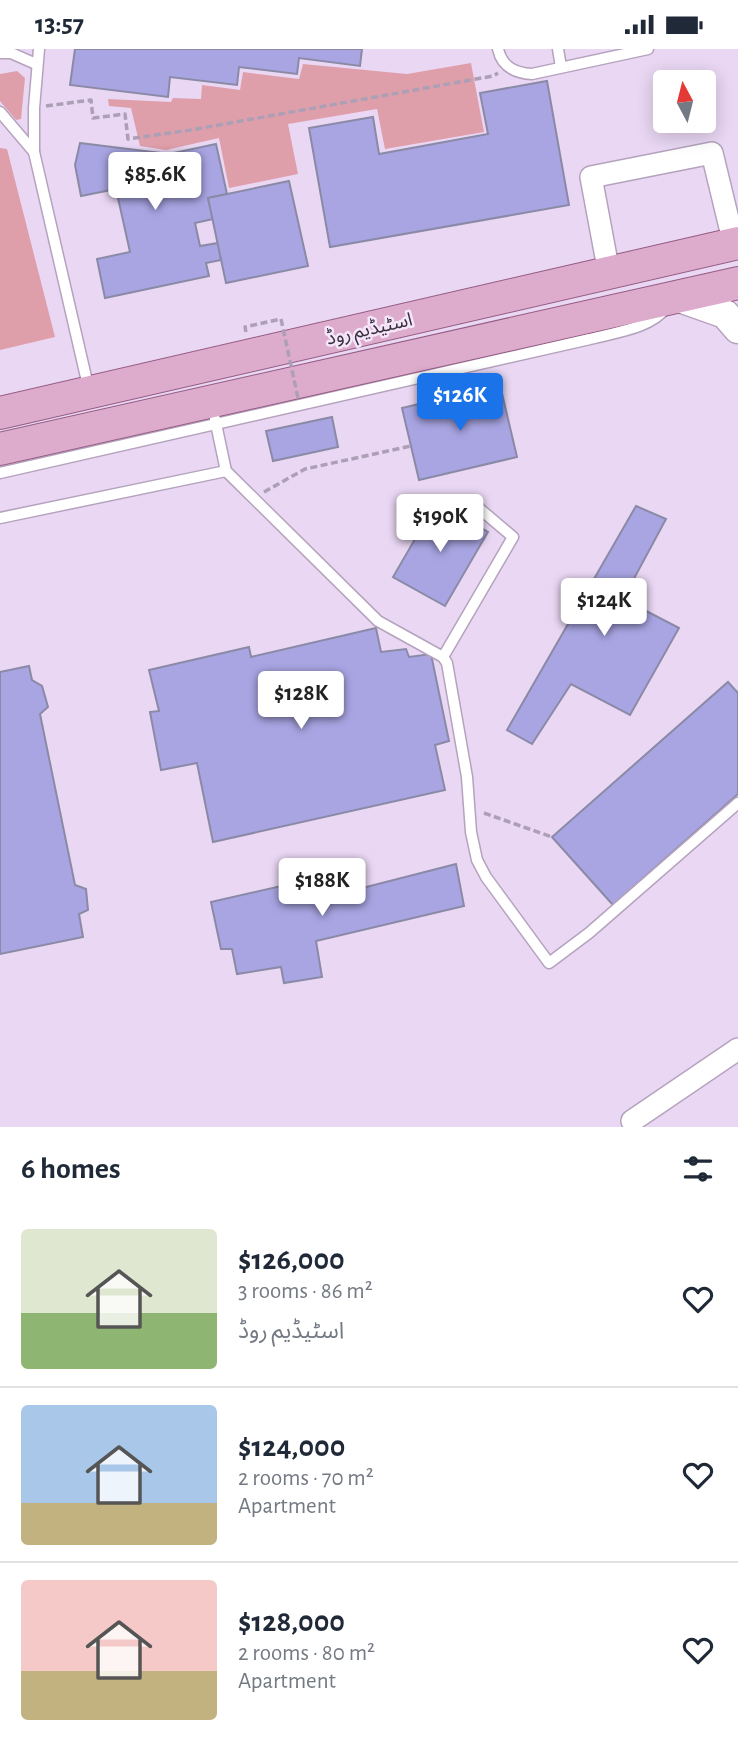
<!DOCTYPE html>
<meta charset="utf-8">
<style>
body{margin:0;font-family:"Alegreya Sans","Noto Sans Arabic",sans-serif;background:#f6f6f7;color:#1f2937;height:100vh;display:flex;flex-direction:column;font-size:26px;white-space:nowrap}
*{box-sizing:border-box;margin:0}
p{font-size:23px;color:#747a83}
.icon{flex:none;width:38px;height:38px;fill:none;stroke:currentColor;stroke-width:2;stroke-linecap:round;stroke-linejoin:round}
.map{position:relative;height:1078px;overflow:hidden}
.side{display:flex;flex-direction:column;background:#fff;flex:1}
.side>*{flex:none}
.needle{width:46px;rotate:353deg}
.controls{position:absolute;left:653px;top:21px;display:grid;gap:14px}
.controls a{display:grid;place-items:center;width:63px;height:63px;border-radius:7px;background:#fff;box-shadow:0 4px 18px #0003;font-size:35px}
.price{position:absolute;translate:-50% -60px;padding:0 16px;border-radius:7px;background:#fff;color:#222;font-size:23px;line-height:46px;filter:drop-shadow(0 2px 4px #0008)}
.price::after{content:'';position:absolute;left:50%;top:42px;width:21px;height:16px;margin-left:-10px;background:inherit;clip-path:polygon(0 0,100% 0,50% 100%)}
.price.current{background:#1a73e8;color:#fff}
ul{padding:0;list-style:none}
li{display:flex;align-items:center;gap:21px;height:175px;padding:0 21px}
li+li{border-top:2px solid #e0e1e3}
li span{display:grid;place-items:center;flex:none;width:196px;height:140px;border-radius:7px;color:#555}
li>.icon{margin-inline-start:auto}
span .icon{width:84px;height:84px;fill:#fffc;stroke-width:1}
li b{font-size:30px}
h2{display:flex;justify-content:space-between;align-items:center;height:84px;padding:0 21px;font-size:30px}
.status{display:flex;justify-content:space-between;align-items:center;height:49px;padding:0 35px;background:#fff;direction:ltr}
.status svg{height:19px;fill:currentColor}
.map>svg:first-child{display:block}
.green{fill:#df9faa}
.building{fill:#a9a5e3;stroke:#8b8aa6;stroke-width:2}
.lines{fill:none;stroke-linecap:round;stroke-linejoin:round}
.lane-casing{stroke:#b5a3be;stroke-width:13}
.street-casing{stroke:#b5a3be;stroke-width:24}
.secondary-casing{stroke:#b5a3be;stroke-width:31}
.primary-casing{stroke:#945c83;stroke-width:34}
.path{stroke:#ad9fb5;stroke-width:3.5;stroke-dasharray:7 3.5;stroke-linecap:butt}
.lane{stroke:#fff;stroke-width:10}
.street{stroke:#fff;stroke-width:21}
.secondary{stroke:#fff;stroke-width:28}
.primary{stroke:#ddabcb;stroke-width:32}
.path-bridge{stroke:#ad9fb5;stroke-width:3.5;stroke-dasharray:7 3.5;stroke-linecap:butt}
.labels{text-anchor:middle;stroke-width:5;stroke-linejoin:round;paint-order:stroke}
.street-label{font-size:19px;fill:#38313c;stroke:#f5e6fc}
</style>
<div class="status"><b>13:57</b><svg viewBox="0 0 49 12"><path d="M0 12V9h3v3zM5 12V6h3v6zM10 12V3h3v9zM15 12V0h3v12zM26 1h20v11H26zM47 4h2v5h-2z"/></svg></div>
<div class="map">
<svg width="738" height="1078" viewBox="0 0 738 1078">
<rect width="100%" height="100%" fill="#e9d7f3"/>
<g class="green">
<polygon points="471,14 484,83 385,100 377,60 288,75 298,125 229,139 219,89 166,101 140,97 131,59 109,57 108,50 171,53 173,49 201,50 202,36 240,41 243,23 299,30 303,15 407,25"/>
<polygon points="17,22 25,29 21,70 16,71 0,52 0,25"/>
<polygon points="0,99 7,100 55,288 0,301"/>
</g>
<g class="building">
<polygon points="75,0 362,0 360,17 299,9 297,25 239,18 237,36 170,28 168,48 70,36"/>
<polygon points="547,32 569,156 330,198 309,79 373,68 379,105 488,85 480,44"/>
<polygon points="80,94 169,105 216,95 227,145 208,149 213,170 195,174 200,197 218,194 221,211 206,214 209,227 105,249 97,210 130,203 116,140 81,147 75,116"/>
<polygon points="289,132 308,217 226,234 208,149"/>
<polygon points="500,336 517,408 419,431 402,359"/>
<polygon points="332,368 338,398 273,412 266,382"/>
<polygon points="436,454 488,483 445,557 393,528"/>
<polygon points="636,457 666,470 623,550 679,579 630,666 571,635 532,695 507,681"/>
<polygon points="376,579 381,603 406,600 409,608 431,605 449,692 435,696 445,741 213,793 197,714 161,721 150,663 159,662 149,621 249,598 251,608"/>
<polygon points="29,617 32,631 42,637 48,658 40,665 75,836 86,840 88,861 79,865 83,888 0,905 0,623"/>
<polygon points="728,633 738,644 738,745 613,856 552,788"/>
<polygon points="456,815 464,857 316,892 322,928 284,934 281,918 237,925 232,900 221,900 211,853 334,825 339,845"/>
</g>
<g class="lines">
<defs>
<g id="lane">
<polyline points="39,0 34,59 34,103 89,341"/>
<path d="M498,0C502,18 515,24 532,25L648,0"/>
<polyline points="558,0 561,18"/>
<polyline points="0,4 11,4 36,15"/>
<polyline points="0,63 34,103"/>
<polyline points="226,422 378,572 443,608 447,614 467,728 471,783 477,811 486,828 549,914 589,884 738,754"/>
<path d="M0,424L590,290C616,283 650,280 667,258"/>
<polyline points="0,469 226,422 215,370"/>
<polyline points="443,608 513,488 474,455"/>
</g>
<g id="street">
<polyline points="609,224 591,128 712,104 734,195"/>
<polyline points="632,1072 738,1000"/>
</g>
<polyline id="secondary" points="674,247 725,265 738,280"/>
<g id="primary">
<polyline points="0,364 738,194"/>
<polyline points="0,400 738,234"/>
</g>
</defs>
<use href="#lane" class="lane-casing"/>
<use href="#street" class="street-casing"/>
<use href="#secondary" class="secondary-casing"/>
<use href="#primary" class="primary-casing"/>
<g class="path">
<polyline points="46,57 91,51 93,69 125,65 128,90 191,81 493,27 498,24"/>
<polyline points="246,283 245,278 281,270"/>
<polyline points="264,443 305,420 411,397"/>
<polyline points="484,764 552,788"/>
</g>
<use href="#lane" class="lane"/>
<use href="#street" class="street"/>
<use href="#secondary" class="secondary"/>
<use href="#primary" class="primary"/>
<polyline class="path-bridge" points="281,270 298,349"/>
</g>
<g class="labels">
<g class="street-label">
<text transform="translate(369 279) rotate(-13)" y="7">اسٹیڈیم روڈ</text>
</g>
</g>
</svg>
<div class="controls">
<a><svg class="needle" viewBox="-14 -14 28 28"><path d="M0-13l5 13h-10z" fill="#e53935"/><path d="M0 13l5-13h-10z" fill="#747a83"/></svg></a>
</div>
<b class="price" style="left:155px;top:163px">$85.6K</b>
<b class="price current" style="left:460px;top:384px">$126K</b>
<b class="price" style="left:440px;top:505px">$190K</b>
<b class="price" style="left:604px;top:589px">$124K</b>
<b class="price" style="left:301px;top:682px">$128K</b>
<b class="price" style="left:322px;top:869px">$188K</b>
</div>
<section class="side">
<h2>6 homes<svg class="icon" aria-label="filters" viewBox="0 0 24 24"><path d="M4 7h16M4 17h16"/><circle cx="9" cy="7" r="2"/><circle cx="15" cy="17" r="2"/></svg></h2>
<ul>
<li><span style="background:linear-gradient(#dfe7d0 60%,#8fb573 0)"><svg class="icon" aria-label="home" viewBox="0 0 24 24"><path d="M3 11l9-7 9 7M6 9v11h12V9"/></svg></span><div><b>$126,000</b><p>3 rooms · 86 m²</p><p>اسٹیڈیم روڈ</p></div><svg class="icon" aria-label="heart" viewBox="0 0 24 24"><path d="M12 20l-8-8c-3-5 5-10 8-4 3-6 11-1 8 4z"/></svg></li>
<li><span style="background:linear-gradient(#a9c7e8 70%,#c2b280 0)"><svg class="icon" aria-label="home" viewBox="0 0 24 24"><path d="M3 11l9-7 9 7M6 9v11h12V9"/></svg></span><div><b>$124,000</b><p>2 rooms · 70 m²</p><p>Apartment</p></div><svg class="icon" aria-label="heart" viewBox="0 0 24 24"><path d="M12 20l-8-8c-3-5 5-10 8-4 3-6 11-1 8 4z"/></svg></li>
<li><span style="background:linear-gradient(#f6c9c9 65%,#c2b280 0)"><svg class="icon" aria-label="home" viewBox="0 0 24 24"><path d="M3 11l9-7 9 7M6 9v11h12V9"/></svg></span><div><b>$128,000</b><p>2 rooms · 80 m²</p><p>Apartment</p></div><svg class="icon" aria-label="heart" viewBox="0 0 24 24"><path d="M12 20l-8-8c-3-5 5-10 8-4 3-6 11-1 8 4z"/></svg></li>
</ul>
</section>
